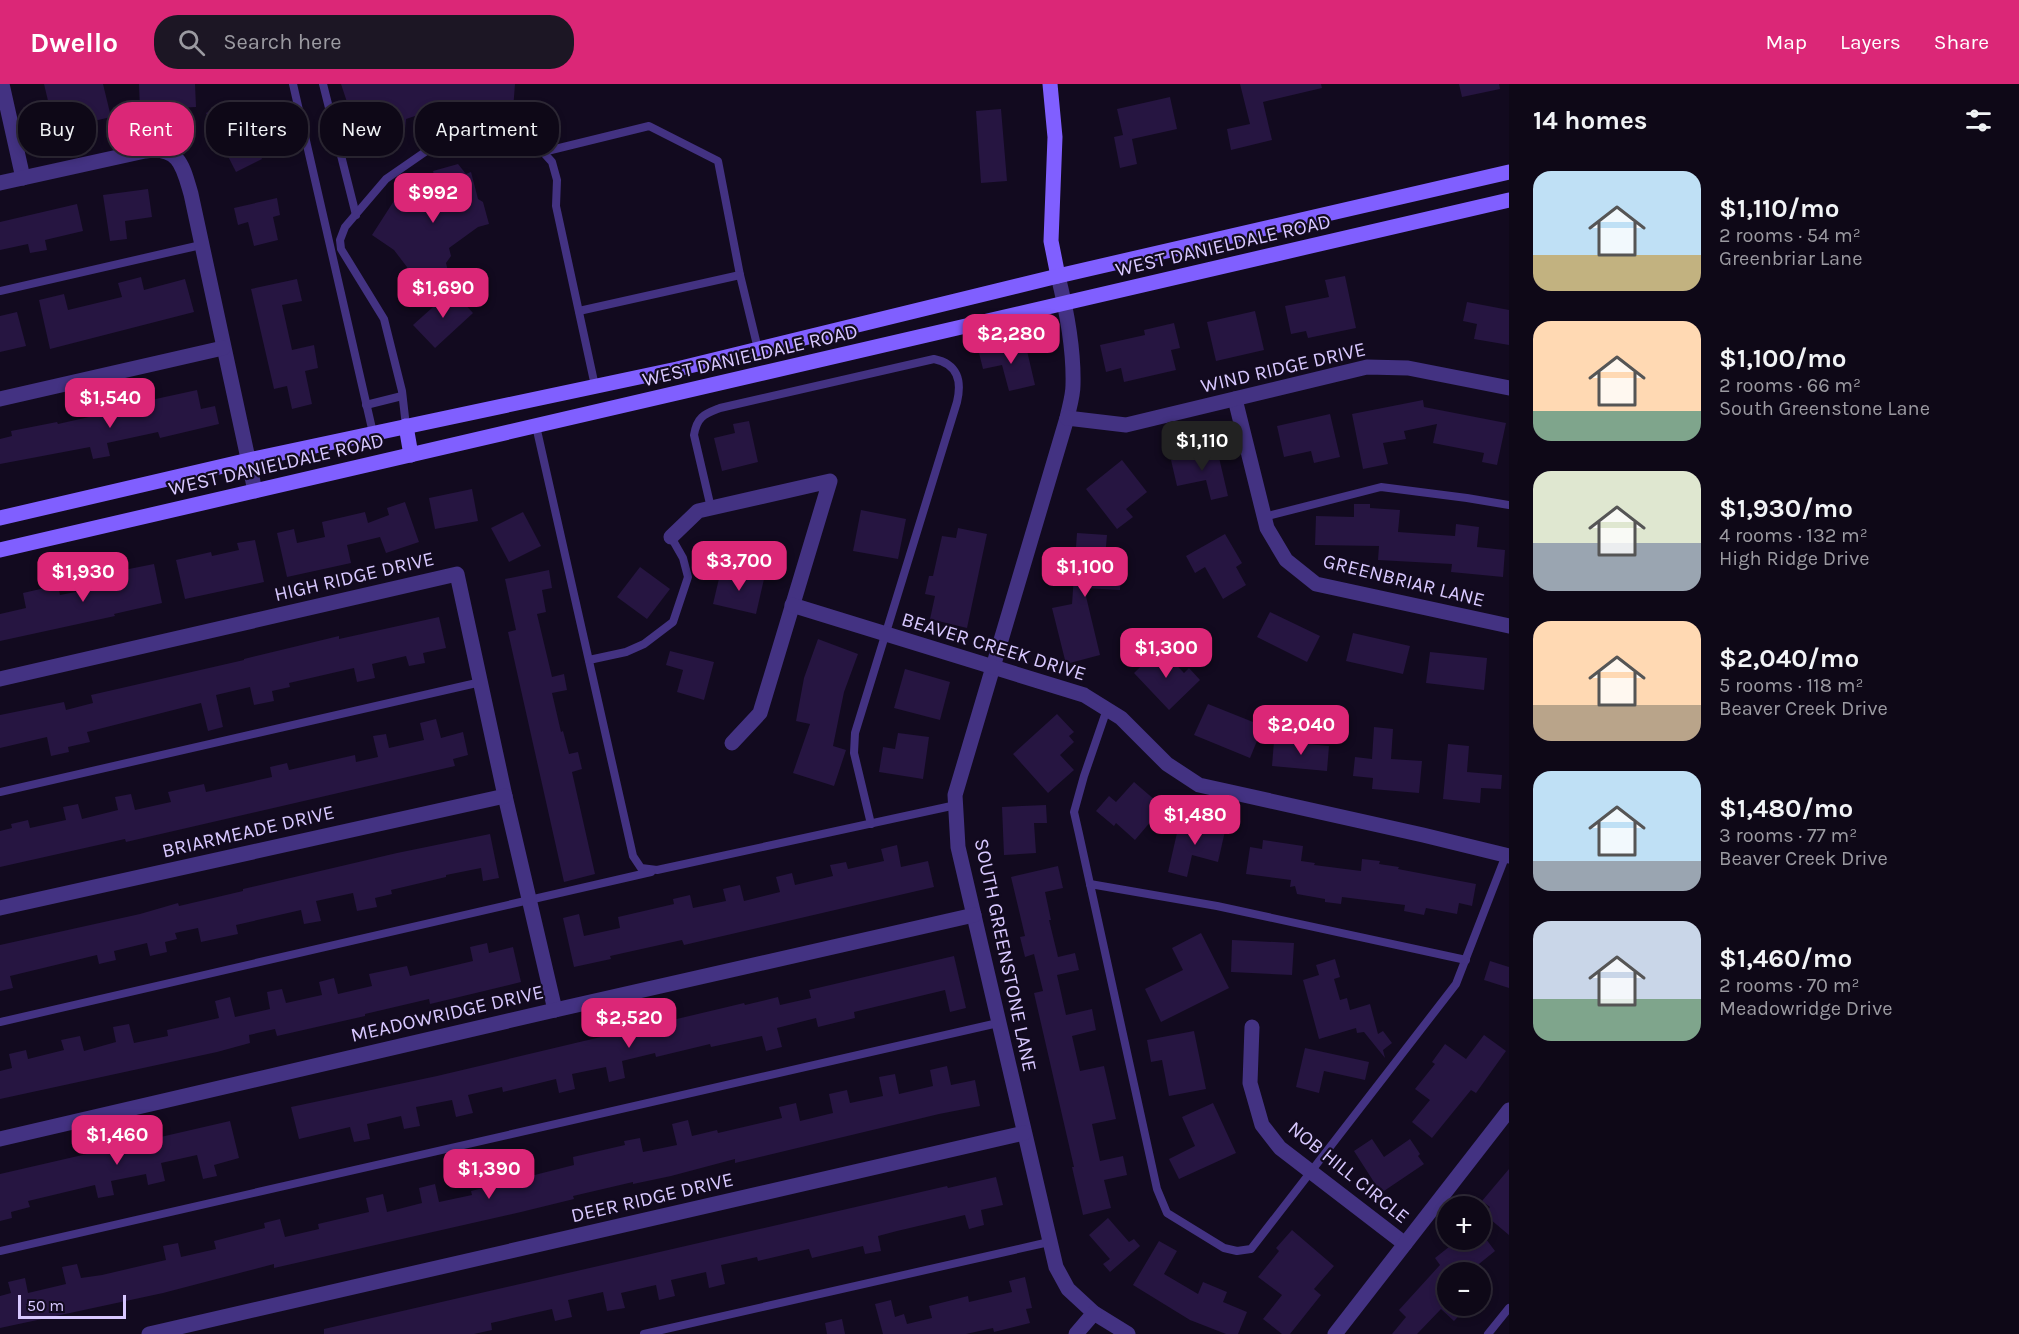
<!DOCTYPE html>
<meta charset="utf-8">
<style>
body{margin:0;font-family:Karla,sans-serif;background:#1c1624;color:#f1f3f6;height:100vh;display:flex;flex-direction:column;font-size:22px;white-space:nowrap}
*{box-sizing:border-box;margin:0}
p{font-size:20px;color:#9b9aa1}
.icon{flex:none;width:33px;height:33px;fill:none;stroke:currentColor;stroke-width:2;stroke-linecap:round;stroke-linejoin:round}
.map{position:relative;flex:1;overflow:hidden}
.panel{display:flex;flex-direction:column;background:#0e0817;width:510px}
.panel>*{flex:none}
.top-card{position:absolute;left:18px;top:18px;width:570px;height:54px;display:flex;gap:12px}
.fabs{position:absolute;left:1437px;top:1112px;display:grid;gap:12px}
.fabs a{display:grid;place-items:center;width:54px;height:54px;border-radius:50%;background:#0e0817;box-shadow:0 3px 9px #0003,0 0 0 2px #2e2936;font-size:30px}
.scale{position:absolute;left:18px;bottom:15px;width:108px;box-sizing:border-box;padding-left:6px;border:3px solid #d8c8ff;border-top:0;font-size:16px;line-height:21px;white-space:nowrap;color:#d8c8ff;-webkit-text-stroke:4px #120a1f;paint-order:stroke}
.price{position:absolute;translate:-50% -51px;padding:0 14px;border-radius:12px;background:#db2777;color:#fff;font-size:20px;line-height:39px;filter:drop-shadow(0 2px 3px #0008)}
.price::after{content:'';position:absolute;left:50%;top:36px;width:18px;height:14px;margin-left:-9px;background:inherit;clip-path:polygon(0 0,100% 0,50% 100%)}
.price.current{background:#222;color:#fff}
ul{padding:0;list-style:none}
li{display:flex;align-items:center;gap:18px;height:150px;padding:0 24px}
li span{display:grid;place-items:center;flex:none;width:168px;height:120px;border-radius:18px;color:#555}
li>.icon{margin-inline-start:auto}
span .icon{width:72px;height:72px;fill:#fffc;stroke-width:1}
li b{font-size:26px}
h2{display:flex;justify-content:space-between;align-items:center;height:72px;padding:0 24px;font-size:26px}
.chip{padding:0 21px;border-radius:24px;background:#0e0817;box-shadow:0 3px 9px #0003,0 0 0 2px #2e2936;font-size:21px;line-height:54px}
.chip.current{background:#db2777;color:#fff}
header{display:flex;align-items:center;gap:36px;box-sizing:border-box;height:84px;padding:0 30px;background:#db2777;color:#fff}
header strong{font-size:28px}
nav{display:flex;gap:33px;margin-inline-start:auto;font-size:21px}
.search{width:420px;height:54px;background:#1c1624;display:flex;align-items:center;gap:15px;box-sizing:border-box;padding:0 21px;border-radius:24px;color:#9b9aa1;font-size:22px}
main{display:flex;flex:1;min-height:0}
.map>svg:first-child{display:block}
.building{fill:#261541}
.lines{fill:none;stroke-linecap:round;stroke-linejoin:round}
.lane{stroke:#433282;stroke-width:8}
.street{stroke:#433282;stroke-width:15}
.secondary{stroke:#805fff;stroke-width:15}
.labels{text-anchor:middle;stroke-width:4.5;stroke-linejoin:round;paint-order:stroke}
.street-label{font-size:20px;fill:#d8c8ff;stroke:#120a1f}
</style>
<header>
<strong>Dwello</strong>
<div class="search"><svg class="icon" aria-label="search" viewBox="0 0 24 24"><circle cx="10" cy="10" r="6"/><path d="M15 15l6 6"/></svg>Search here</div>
<nav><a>Map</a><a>Layers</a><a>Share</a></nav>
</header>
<main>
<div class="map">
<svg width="1509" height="1250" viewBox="0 0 1509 1250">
<rect width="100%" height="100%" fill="#120a1f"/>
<g class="building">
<polygon points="44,0 103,0 111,33 55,46"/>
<polygon points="139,0 195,0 196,23 140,26"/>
<polygon points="341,0 515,0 513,26 442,19 442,23 406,35 405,46 361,60"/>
<polygon points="1240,0 1321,0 1322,4 1263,18 1272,56 1231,66 1227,45 1250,40"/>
<polygon points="1459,0 1499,0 1500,5 1462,13"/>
<polygon points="1170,13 1177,45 1132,55 1137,80 1120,84 1114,53 1123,51 1117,25"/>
<polygon points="232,16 262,75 236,88 206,29"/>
<polygon points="1001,25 1007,97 981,99 976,27"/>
<polygon points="458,80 466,90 471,88 478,115 483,118 489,140 478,143 449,164 451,172 446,179 448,187 444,192 412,201 407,183 394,166 372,151 399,109 414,119 437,102 433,87"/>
<polygon points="148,105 152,133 125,137 127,155 110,157 103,111"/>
<polygon points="277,114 280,131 273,133 278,156 254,162 248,138 238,141 234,124"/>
<polygon points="77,120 83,147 45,156 47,166 30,169 28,160 0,166 0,138"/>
<polygon points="1345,192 1356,244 1308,254 1306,247 1291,250 1285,222 1329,213 1325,196"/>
<polygon points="141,193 144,206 185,195 194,228 50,265 39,216 64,210 68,226 122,213 118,199"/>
<polygon points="297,195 302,217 282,221 292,266 314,261 318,284 305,287 312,320 292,325 287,302 274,305 251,205"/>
<polygon points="452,206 473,229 435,264 413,241"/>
<polygon points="1467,218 1509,226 1509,261 1474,255 1477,240 1463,237"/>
<polygon points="1255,227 1264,266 1216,277 1207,238"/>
<polygon points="17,228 26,262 0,268 0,232"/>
<polygon points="1174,239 1180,264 1171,266 1176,286 1124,298 1121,284 1106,288 1100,261 1145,251 1144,246"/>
<polygon points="1025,258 1035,301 1009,307 1002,281 983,285 979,269"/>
<polygon points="197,306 201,325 215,322 219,340 160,354 158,348 107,359 110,372 93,375 90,363 0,380 0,355 12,352 11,347 57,338 58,340 151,319 151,316"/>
<polygon points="1423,316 1424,323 1506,339 1497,381 1482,378 1484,369 1433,359 1437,340 1404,347 1406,355 1383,359 1388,380 1363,385 1352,330"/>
<polygon points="1330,330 1340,373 1314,379 1311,367 1284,373 1277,342"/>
<polygon points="749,337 758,378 722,387 714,354 735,349 733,340"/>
<polygon points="1217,365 1228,412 1211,416 1206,396 1177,402 1171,376"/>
<polygon points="1122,376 1147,408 1126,425 1133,433 1117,445 1086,405"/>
<polygon points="472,405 478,437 435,445 429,414"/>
<polygon points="405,418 419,458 386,469 380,453 347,461 351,479 287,493 277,449 294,445 297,459 325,453 322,438 365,428 368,439 389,431 387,424"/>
<polygon points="1354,420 1370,420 1370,424 1400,426 1398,448 1455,452 1456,440 1479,443 1477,463 1505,466 1503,493 1451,488 1452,480 1378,476 1379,462 1315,461 1316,432 1354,433"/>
<polygon points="861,426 906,435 898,475 853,467"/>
<polygon points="523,428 541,462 509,478 491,444"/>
<polygon points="958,444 987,450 967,544 930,535 935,512 925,510 929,492 933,492 942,452 956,454"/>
<polygon points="1077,449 1107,451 1104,485 1121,486 1120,506 1084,504 1100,571 1066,580 1052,524 1072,520"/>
<polygon points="1225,450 1242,479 1236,483 1246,501 1223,515 1205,483 1195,489 1186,472"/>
<polygon points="255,456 264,498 185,515 176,476 211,468 212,472 239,466 237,459"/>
<polygon points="154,480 162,519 114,530 115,532 0,557 0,530 26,524 23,509 58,501 60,511 91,505 89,493"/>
<polygon points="640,483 670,505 647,535 617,513"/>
<polygon points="549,486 552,504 542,506 546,528 537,530 552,593 564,590 567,606 552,609 561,648 563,647 569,670 578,668 582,685 572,688 595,790 564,798 508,548 516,546 505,495"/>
<polygon points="721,486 764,495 756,530 713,520"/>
<polygon points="1270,528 1320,552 1307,578 1257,553"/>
<polygon points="439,533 446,564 423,569 425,579 409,582 406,572 372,580 375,594 357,598 354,584 289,599 290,603 272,607 274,617 254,621 250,603 216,611 223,643 208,647 201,619 87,648 90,658 68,663 69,668 51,672 47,653 0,664 0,631 64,618 66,626 93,619 91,611 244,576 244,575 339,552 339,555"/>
<polygon points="1353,549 1410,562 1403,590 1346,577"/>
<polygon points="818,555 858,570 844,608 833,662 846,666 834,702 793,689 810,640 796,637 804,594"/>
<polygon points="1160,564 1184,589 1189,584 1200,596 1169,626 1134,589"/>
<polygon points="670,567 714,578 704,616 677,608 683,586 666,581"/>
<polygon points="1430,568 1487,574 1484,606 1426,599"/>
<polygon points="905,585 950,598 940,636 894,624"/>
<polygon points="1208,620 1263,642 1250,674 1194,651"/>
<polygon points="1057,630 1074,648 1069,652 1074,658 1060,671 1074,686 1048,709 1013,670"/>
<polygon points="436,635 441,654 463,648 468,671 453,675 455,682 126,758 125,755 0,783 0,747 12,744 11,740 28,736 30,744 66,736 63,723 78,720 82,735 118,726 115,713 131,710 135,726 171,718 168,708 204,700 206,708 272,693 270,683 287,679 289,686 355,671 356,678 378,673 373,652 386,650 389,664 424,656 420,639"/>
<polygon points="1374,643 1393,645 1391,675 1422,677 1419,709 1372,705 1373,694 1353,692 1355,673 1372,675"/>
<polygon points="898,649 929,653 923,695 879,688 883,663 895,665"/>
<polygon points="1274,657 1329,662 1327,687 1272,682"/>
<polygon points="1448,660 1469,662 1467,688 1502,691 1501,705 1481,704 1480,719 1443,715"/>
<polygon points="1134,698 1163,723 1135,756 1116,739 1114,742 1096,727 1109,712 1116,718"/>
<polygon points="1046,721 1047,739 1034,739 1036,769 1004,771 1002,723"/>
<polygon points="1180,736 1225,747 1218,778 1192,771 1187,793 1168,788"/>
<polygon points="490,750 499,794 483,797 481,784 446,791 446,793 391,806 392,810 375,814 377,823 357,827 353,809 316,817 321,837 304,840 301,826 236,841 238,850 201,858 198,844 175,849 177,855 165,858 167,868 150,872 147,859 114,867 116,876 99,880 97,871 10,892 13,904 0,907 0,861 140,830 178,819 179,822 243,807 243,805 397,769"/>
<polygon points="1263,756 1303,762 1301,777 1315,779 1314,781 1361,787 1362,775 1380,777 1379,780 1399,783 1398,785 1476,800 1472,822 1459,819 1457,830 1426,824 1424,831 1404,827 1405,821 1342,813 1341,820 1325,818 1325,815 1297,810 1295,802 1290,803 1291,796 1246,790 1250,763 1262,765"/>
<polygon points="897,761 901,783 928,777 934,803 684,861 682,856 610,872 611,875 574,883 563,834 579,830 584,852 620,844 618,833 674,820 673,815 690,811 693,824 726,817 723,805 740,801 744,817 780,808 776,793 792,789 795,801 833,792 830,781 846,778 848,785 884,777 881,765"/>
<polygon points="1058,782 1063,804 1045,808 1051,836 1049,836 1058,873 1075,869 1079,886 1057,891 1066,931 1092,925 1096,946 1072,952 1080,987 1104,982 1116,1035 1092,1040 1100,1077 1123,1072 1127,1091 1104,1096 1111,1124 1083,1131 1072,1083 1074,1083 1034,909 1043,907 1034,870 1025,873 1020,853 1025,852 1011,793"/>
<polygon points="1201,849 1229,904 1161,938 1145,905 1183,886 1172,864"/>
<polygon points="1232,856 1294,859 1292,891 1231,888"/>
<polygon points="487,859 489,869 513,863 521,898 430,920 429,915 365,930 365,932 277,952 275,945 249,951 250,959 217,968 0,1015 0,987 12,984 9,970 26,966 28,975 64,966 61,956 80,952 84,967 116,958 113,943 129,940 134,959 168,952 167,946 219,934 215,917 230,913 235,933 270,925 267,908 282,905 286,919 322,911 319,898 334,894 338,910 372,902 369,890 407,882 410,892 473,877 470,863"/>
<polygon points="954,872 966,924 950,928 945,906 854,928 855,934 818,943 816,934 777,944 782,963 766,967 762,952 711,963 710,960 656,973 655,969 622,977 625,994 609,998 606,983 572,990 575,1005 559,1009 556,995 503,1008 502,1003 468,1011 473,1029 456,1033 452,1016 416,1023 420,1042 404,1045 401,1032 367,1040 370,1055 354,1058 350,1043 299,1055 291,1023 437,992 744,919 745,921 778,913 780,921 811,914 809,906"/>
<polygon points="1335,875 1340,893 1334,895 1340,916 1347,914 1350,926 1370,920 1378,950 1383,947 1392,959 1383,966 1385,974 1364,948 1357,949 1356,944 1319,955 1303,896 1319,891 1316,881"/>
<polygon points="1490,877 1509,883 1509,904 1484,896"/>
<polygon points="1194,947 1206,1005 1169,1012 1162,976 1151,978 1147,956"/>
<polygon points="1484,951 1506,967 1476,1009 1471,1006 1432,1054 1412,1038 1430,1016 1415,1005 1435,980 1432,978 1445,960 1466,975"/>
<polygon points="1305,964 1369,978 1365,996 1324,987 1319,1009 1296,1003"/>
<polygon points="947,982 951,1001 975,996 980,1022 939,1030 735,1079 735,1075 671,1092 633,1100 633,1098 573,1112 574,1115 521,1128 274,1184 274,1180 163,1209 0,1244 0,1212 11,1209 8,1198 25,1194 28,1209 66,1200 62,1183 77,1180 81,1194 102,1191 166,1176 163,1162 178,1159 181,1173 216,1165 214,1157 265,1144 264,1139 280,1135 285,1153 319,1145 318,1140 369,1128 366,1114 383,1110 387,1128 422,1119 419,1104 435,1100 439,1118 472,1111 471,1107 574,1081 573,1073 625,1061 624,1057 640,1054 643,1068 677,1061 672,1040 688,1036 692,1052 717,1046 718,1049 782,1034 779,1023 796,1019 800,1037 833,1029 829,1010 847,1006 850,1019 883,1012 879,993 895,990 899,1010 933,1002 930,986"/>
<polygon points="1213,1019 1236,1069 1179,1095 1169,1075 1195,1062 1182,1033"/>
<polygon points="230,1037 239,1074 214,1081 217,1092 203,1095 197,1071 161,1079 165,1097 148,1101 146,1090 111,1097 114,1111 98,1114 95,1101 28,1117 30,1123 11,1128 12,1134 0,1137 0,1090"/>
<polygon points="1372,1055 1384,1073 1410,1055 1420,1070 1418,1072 1424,1080 1381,1109 1354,1067"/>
<polygon points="1509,1085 1509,1151 1484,1130 1490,1123 1482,1117"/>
<polygon points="996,1093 1003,1121 981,1126 984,1141 969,1145 965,1131 897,1147 878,1152 881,1167 865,1170 863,1162 812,1174 809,1165 758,1177 757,1173 721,1181 725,1200 709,1204 706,1188 671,1196 675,1212 659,1216 656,1201 621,1209 625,1224 607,1227 603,1208 568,1216 572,1233 555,1237 552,1225 491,1239 492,1246 474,1250 324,1250 324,1245 947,1102 948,1104"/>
<polygon points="1108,1134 1129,1158 1134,1155 1140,1162 1110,1188 1103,1180 1110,1175 1089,1151"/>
<polygon points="1292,1146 1334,1182 1314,1205 1321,1211 1290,1250 1282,1250 1263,1235 1282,1211 1258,1193 1279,1167 1276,1164"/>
<polygon points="1459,1155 1486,1155 1495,1167 1469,1188 1448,1188 1448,1221 1469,1221 1454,1237 1441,1225 1417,1250 1392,1250 1406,1233 1399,1226 1440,1181 1435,1174"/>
<polygon points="1159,1157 1177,1167 1164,1190 1198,1210 1203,1198 1227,1208 1223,1218 1247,1228 1238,1250 1226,1250 1190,1236 1133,1201"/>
<polygon points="1025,1193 1032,1224 1026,1225 1030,1239 994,1248 993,1244 966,1250 883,1250 875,1220 891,1216 895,1233 904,1230 907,1240 932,1234 929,1222 968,1212 969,1218 1012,1208 1009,1197"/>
<polygon points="842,1235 845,1250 827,1250 825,1239"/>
</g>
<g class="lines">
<g class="lane">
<polyline points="293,0 373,349"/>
<polyline points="323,0 356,131"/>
<polyline points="543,68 649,42 718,77 740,191 758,265"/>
<polyline points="0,207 201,161"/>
<polyline points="579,227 740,191"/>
<polyline points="366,321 402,312"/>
<polyline points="406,342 402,307 384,235 341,165 340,156 345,143 386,95 438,59 455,53 472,52 543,68 552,78 557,96 556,122 595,302"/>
<polyline points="536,342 633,772 641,784 657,786 956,721"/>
<path d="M711,424L694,351C697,332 705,330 720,324L934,275C958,280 962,297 957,318L855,649L854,669L871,740"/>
<polyline points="1264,433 1381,403 1467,414 1509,421"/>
<polyline points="589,576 626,568 644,560 673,538 688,493 683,474 671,453"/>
<polyline points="1107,625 1084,692 1074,728 1079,750 1157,1105 1167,1129 1224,1164 1237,1167 1251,1165 1456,900 1506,771"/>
<polyline points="0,708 481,598"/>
<polyline points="1090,800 1217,822 1466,876"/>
<polyline points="0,938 651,788"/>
<polyline points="0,1167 998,939"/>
<polyline points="644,1250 1049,1158"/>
<polyline points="1488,1250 1509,1224"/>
</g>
<g class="street">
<polyline points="2,0 23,94"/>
<path d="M0,99L145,67C180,62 183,83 191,110L255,407"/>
<path d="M1058,192C1067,228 1074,265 1073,301C1073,312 1069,324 1067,334L955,711L958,763L1056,1183L1068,1205L1094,1229L1128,1250"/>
<polyline points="0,315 223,264"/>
<polyline points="1235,315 1267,444 1286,476 1316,500 1509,542"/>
<polyline points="1067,334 1126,341 1367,283 1408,284 1509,304"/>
<polyline points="671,453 698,427 830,397 760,629 732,659"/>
<polyline points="792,521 1084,611 1121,634 1167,680 1199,701 1423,751 1509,772"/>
<polyline points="0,595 457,490 505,712 555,926"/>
<polyline points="0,824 505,712"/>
<polyline points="1252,943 1250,999 1262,1041 1280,1064 1405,1160"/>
<polyline points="0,1055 555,926 974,831"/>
<polyline points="149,1250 1024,1049"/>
<polyline points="1076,1250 1094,1229"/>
<polyline points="1335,1250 1509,1026"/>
</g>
<g class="secondary">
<polyline points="1050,0 1055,53 1051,157 1058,192"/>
<polyline points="406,342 411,371"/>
<polyline points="0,434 249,376 677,285 1058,192 1509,88"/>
<polyline points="0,466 1509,116"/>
</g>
</g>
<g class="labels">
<g class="street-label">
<text transform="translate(1223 161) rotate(-13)" y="7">WEST DANIELDALE ROAD</text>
<text transform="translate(750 271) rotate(-13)" y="7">WEST DANIELDALE ROAD</text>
<text transform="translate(1283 283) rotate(-13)" y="7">WIND RIDGE DRIVE</text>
<text transform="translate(276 380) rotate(-13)" y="7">WEST DANIELDALE ROAD</text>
<text transform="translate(354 492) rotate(-13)" y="7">HIGH RIDGE DRIVE</text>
<text transform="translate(1404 496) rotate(14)" y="7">GREENBRIAR LANE</text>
<text transform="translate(994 562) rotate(17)" y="7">BEAVER CREEK DRIVE</text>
<text transform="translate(248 747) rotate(-13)" y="7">BRIARMEADE DRIVE</text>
<text transform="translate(1006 871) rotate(78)" y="7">SOUTH GREENSTONE LANE</text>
<text transform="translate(447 929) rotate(-13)" y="7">MEADOWRIDGE DRIVE</text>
<text transform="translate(1349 1088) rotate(39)" y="7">NOB HILL CIRCLE</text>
<text transform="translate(652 1113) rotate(-13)" y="7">DEER RIDGE DRIVE</text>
</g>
</g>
</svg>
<div class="fabs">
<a>+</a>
<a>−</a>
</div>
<div class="scale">50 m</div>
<b class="price" style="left:433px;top:140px">$992</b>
<b class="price" style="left:443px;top:235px">$1,690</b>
<b class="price" style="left:1011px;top:281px">$2,280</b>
<b class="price" style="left:110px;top:345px">$1,540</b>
<b class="price current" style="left:1202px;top:388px">$1,110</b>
<b class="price" style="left:739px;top:508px">$3,700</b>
<b class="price" style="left:1085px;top:514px">$1,100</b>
<b class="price" style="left:83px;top:519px">$1,930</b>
<b class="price" style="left:1166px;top:595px">$1,300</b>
<b class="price" style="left:1301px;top:672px">$2,040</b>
<b class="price" style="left:1195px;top:762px">$1,480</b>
<b class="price" style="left:629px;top:965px">$2,520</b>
<b class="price" style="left:117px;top:1082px">$1,460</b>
<b class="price" style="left:489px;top:1116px">$1,390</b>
<div class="top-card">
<a class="chip">Buy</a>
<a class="chip current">Rent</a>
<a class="chip">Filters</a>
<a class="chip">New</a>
<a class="chip">Apartment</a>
</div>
</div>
<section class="panel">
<h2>14 homes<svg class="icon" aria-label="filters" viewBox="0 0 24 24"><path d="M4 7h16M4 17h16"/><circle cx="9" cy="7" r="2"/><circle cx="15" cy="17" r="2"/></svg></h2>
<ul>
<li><span style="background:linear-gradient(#bfe0f5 70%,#c2b280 0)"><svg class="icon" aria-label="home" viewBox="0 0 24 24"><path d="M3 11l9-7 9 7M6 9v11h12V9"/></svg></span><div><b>$1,110/mo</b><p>2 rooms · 54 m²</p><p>Greenbriar Lane</p></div></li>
<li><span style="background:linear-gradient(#ffd9b3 75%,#7fa58c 0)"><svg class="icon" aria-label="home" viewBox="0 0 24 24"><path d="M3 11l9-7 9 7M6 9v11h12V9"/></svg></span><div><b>$1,100/mo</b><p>2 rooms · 66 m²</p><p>South Greenstone Lane</p></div></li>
<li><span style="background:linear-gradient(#dfe7d0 60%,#9aa5b1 0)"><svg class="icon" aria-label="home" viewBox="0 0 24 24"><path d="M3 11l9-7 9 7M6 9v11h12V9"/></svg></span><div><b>$1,930/mo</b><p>4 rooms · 132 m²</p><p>High Ridge Drive</p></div></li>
<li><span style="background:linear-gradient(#ffd9b3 70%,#b9a48a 0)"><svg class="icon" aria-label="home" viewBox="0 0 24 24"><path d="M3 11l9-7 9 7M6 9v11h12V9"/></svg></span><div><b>$2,040/mo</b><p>5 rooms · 118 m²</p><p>Beaver Creek Drive</p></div></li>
<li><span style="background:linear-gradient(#bfe0f5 75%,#9aa5b1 0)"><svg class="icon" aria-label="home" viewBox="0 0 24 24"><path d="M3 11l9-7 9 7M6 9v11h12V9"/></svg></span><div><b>$1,480/mo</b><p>3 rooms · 77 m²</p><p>Beaver Creek Drive</p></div></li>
<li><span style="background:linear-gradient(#c9d6e8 65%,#7fa58c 0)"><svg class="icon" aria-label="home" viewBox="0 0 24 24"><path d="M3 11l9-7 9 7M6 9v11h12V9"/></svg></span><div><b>$1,460/mo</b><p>2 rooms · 70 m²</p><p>Meadowridge Drive</p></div></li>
</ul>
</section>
</main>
